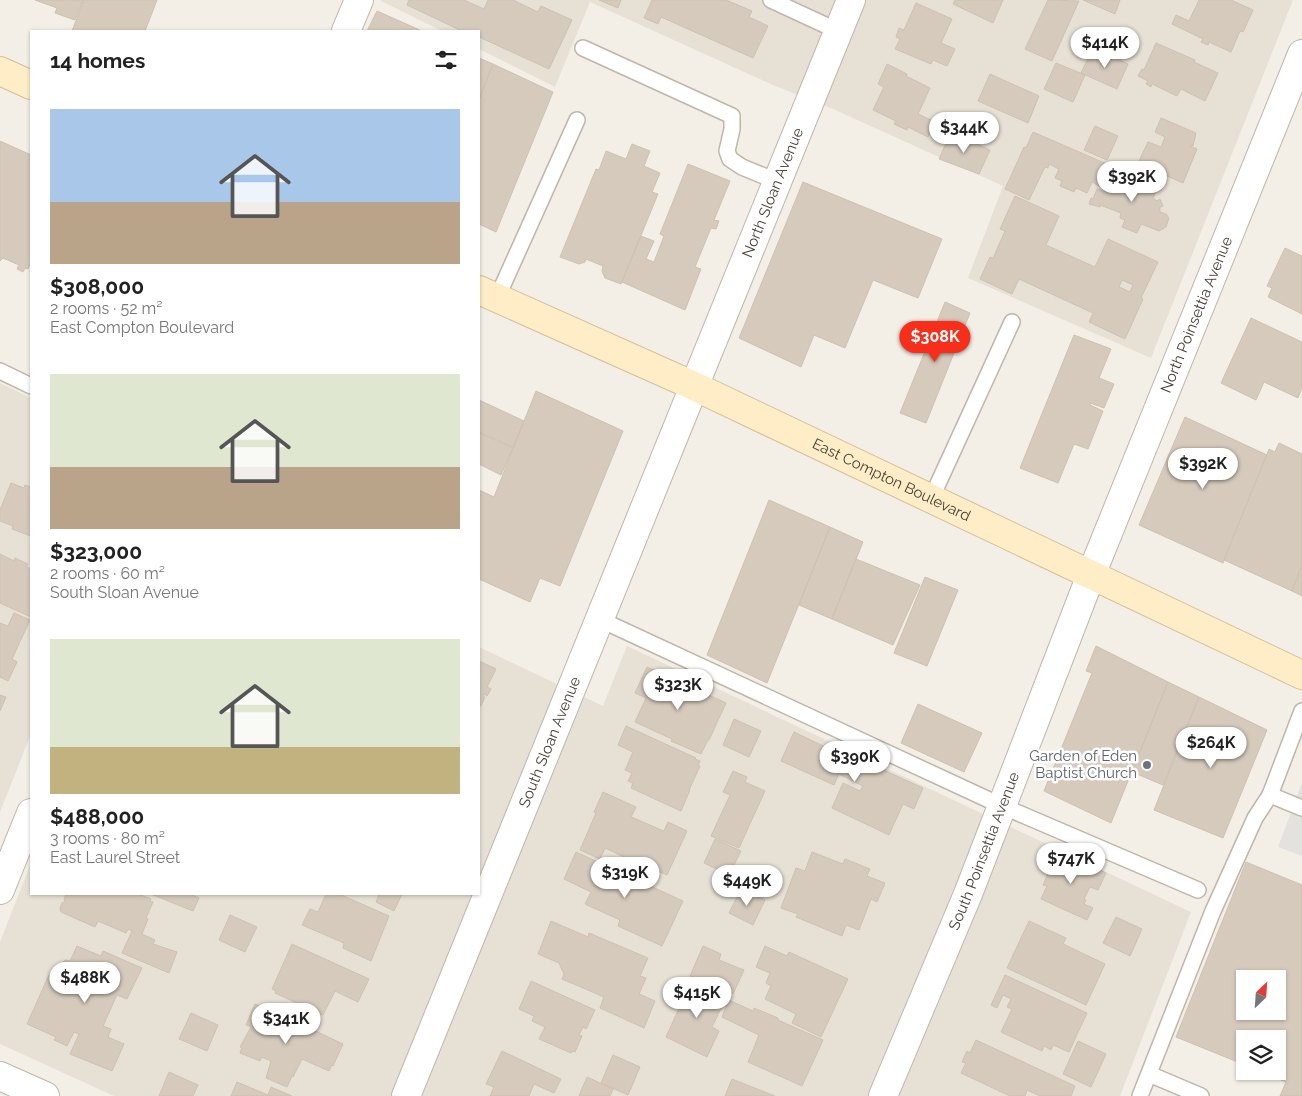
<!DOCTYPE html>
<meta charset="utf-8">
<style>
body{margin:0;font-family:Raleway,sans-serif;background:#f2f2f2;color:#222;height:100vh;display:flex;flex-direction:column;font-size:19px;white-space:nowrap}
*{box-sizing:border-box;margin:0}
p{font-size:16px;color:#767676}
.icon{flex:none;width:28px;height:28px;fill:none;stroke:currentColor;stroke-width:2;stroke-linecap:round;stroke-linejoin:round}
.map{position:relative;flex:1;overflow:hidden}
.panel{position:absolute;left:30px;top:30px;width:450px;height:865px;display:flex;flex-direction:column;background:#fff;border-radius:0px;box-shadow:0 1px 4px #0004}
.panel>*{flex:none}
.needle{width:32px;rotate:25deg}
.tools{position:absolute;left:1236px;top:970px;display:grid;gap:10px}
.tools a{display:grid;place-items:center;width:50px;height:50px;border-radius:0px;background:#fff;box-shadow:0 1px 4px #0004;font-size:25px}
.price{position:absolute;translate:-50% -42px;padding:0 11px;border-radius:18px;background:#fff;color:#222;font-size:16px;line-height:32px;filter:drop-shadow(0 1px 2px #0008)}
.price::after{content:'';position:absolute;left:50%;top:30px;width:15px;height:11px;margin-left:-8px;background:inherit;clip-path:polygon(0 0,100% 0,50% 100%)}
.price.selected{background:#f72f1a;color:#fff}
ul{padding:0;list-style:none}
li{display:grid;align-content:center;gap:10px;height:265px;padding:0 20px}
li span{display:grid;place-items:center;height:155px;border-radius:0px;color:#555}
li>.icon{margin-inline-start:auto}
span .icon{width:90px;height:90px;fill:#fffc;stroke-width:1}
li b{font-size:21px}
h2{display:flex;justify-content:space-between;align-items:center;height:60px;padding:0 20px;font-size:21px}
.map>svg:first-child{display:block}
.residential{fill:#e7e0d5}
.parking{fill:#e4e2df}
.building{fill:#d5cabc;stroke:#cfc1b0;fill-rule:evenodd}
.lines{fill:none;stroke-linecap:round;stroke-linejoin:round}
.service-casing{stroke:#bfb6a9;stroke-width:18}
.minor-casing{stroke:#bfb6a9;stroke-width:30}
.secondary-casing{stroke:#d3c097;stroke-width:30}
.service{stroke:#fff;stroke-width:15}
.minor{stroke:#fff;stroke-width:28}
.secondary{stroke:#feedc6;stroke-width:28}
.worship-dot{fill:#6b7280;stroke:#fff;stroke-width:2}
.labels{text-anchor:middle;stroke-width:5;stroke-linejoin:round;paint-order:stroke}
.street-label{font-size:15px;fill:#463f36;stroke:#fff}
.worship-label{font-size:15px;fill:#5b616d;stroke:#fff;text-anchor:end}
</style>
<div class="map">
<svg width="1302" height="1096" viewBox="0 0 1302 1096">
<rect width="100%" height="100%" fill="#f3efe7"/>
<g class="residential">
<polygon points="381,0 1293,0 1151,358 968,278 1003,186 833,109 773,85 590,2 555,87 479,49 479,31 442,31 381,1"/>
<polygon points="0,383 31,398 31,734 0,812"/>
<polygon points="627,646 1191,912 1120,1096 114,1096 0,1044 0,942 31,863 31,894 479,894 479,647 603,706"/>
</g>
<polygon class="parking" points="1302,783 1302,856 1278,847"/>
<g class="building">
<polygon points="35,0 83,0 75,20 55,13 57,8"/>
<polygon points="84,0 157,0 145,31 72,31"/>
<polygon points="409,0 464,0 484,9 488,0 513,0 538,12 541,6 572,20 549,69 479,37 479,31 462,31 407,5"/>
<polygon points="599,0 621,0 618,8"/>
<polygon points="652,0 726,0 752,11 749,17 768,26 753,58 661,17 658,24 644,18"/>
<polygon points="955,0 1003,0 993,23 953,4"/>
<polygon points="1048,0 1079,1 1052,61 1025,49"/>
<polygon points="1083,0 1120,0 1115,14"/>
<polygon points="1199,0 1231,0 1253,10 1243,32 1240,31 1231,52 1209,42 1208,45 1201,42 1203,39 1172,24 1176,15 1189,21"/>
<polygon points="916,3 952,19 941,43 955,49 947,66 933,60 931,64 895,49 900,39 896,37 899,28 904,30"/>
<polygon points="377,11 422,31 367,31"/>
<polygon points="1156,43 1195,60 1194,62 1218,73 1205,101 1181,89 1177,96 1152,84 1151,87 1146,84 1148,81 1138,76 1142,69 1144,70"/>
<polygon points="1093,48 1128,64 1117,89 1081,73"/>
<polygon points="479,58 493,64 479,100"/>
<polygon points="1056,63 1085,75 1073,102 1044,89"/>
<polygon points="493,64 553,92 496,232 479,224 479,100"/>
<polygon points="887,64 907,74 906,76 930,88 918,114 935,122 928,137 908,127 907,130 894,124 896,121 873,110 884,87 878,84"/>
<polygon points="990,74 1039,96 1028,123 978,101"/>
<polygon points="1161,118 1196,133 1193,146 1191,145 1190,146 1197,149 1183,183 1138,163 1148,142 1161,147 1165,137 1155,132"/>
<polygon points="1095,126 1118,136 1107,160 1084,150"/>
<polygon points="951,132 990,150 979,174 939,159"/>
<polygon points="1033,132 1109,165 1099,186 1092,182 1087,193 1076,188 1074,192 1060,186 1062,181 1055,178 1059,169 1049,164 1048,168 1045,167 1029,200 1005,189 1024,147 1026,148"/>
<polygon points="0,141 31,155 31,261 28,269 25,268 23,272 17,269 19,265 3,258 0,261"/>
<polygon points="632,144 650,151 644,166 660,173 652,192 658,194 621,284 605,278 602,271 603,266 586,259 585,262 579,264 560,257 596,169 599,170 606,151 626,159"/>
<polygon points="688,164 730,181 714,220 719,221 716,229 711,228 695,267 701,269 685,310 622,282 641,236 654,241 646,259 654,262 664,236 660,234"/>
<polygon points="1114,171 1157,189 1153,198 1157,201 1160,199 1163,206 1160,207 1160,212 1166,214 1169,218 1166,227 1159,231 1141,224 1137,233 1122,227 1125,220 1120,218 1121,213 1100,205 1100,207 1089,204 1091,198 1093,199 1097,189 1105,192"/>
<polygon points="803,182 942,239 918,298 873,280 845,348 814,335 801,367 739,338"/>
<path d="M1015,196L1059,216L1046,245L1095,267L1108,239L1158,262L1141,298L1143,299L1125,339L1089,322L1093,313L1019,279L1012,294L980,279L990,257L993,258L1005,231L1000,229ZM1122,280L1133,285L1130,292L1119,287Z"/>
<polygon points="1285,248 1302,256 1302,314 1268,297 1272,288 1267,286"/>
<polygon points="945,302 970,313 926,423 900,413"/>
<polygon points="1251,318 1302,342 1302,388 1298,398 1264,382 1256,400 1221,383"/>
<polygon points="1074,335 1111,349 1099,378 1114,384 1104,408 1090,403 1090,405 1103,411 1088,449 1074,444 1058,483 1020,468"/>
<polygon points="536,391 623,431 560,586 540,578 530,602 479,579 479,490 494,497"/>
<polygon points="479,400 524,421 513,447 479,432"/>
<polygon points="1185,417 1267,455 1223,563 1139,525"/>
<polygon points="479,433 513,448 501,475 479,464"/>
<polygon points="1279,443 1302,454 1302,565 1292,591 1224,560 1269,449 1275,452"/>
<polygon points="11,483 24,488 25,485 31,487 31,536 12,529 13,526 0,521 0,510"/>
<polygon points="769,500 830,527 767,683 707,655"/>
<polygon points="830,527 863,542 832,619 799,605"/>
<polygon points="0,554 14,561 15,558 28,564 26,567 31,569 31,617 0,603"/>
<polygon points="856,559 920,585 893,645 832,619"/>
<polygon points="1302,565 1302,596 1292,591"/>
<polygon points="925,577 958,590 927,666 894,653"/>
<polygon points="14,613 30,620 12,659 17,662 8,681 0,677 0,623 8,626"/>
<polygon points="1096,646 1168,682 1111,823 1044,791 1092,673 1086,671"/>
<polygon points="479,661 496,669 487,687 491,689 487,696 484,694 483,697 485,697 481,706 479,706"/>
<polygon points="647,667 726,703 709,740 708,740 701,754 671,741 672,739 635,722 646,698 635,693"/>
<polygon points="1168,682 1199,697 1163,785 1132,772"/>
<polygon points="0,695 6,697 0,711"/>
<polygon points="1199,697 1267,730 1223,838 1154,810"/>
<polygon points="918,704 982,733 964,772 901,743"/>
<polygon points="734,719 761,731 749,757 723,745"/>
<polygon points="626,726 696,758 695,759 700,761 698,766 700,766 689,790 690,790 681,811 631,788 633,783 628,781 632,773 625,770 633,752 618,745"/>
<polygon points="794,732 842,755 844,752 923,788 914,809 903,804 889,835 832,808 843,783 860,791 863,786 839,774 834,785 781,761"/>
<polygon points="733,771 747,777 745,782 765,791 739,848 711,836 730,795 723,792"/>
<polygon points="603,792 636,807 631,817 664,831 668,822 687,831 667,875 641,864 640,867 634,865 635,862 605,848 600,859 580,850 596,813 594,812"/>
<polygon points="715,839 741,851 729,875 704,863"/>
<polygon points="1058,851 1106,873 1098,890 1090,887 1084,899 1086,900 1084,904 1093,908 1087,920 1041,899 1047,886 1043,885"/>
<polygon points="576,852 683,901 662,946 618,926 620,920 585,904 591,892 564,879"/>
<polygon points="812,852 843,864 845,859 870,869 867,876 885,883 877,902 871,899 859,930 846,925 842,936 796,917 798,914 781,908 796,868 805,871"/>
<path d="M1246,862L1302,885V1096H1280L1286,1082L1260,1071H1278V1039H1245V1065L1176,1037ZM1245,979H1278V1011H1245Z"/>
<polygon points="741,889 765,900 753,925 729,913"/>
<polygon points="66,894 138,894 151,899 150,901 153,902 146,918 148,919 142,934 155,940 153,944 177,952 169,973 122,953 132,931 128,929 126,933 98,921 95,927 61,912 60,908 62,903 66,901 64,900"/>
<polygon points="151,894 190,894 199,898 193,911"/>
<polygon points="326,894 339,894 389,916 371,961 343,948 344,943 302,925 310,909 318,912"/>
<polygon points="379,894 402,894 394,911 376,902"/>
<polygon points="230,915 257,927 245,952 219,940"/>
<polygon points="1116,917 1142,929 1130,956 1103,943"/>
<polygon points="551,921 588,937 589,933 648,958 640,976 646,978 639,994 655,1001 644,1028 600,1008 604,997 562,979 564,974 559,963 538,954"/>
<polygon points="1029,921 1066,938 1063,944 1105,964 1086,1005 1007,968"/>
<polygon points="292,944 369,979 358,1002 335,991 323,1015 275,993 276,991 272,989"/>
<polygon points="77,946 101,956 103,951 142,968 127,999 117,995 103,1026 111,1029 108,1037 124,1044 112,1071 70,1054 79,1034 74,1032 67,1046 54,1040 56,1037 27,1024 49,975 57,979 59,974 57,972 60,965 65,960 70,961"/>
<polygon points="703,946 721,954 719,960 744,970 733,994 690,976"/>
<polygon points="765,946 787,956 789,952 848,979 821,1037 792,1023 796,1014 765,999 771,986 766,983 770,973 756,967"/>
<polygon points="1005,975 1087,1013 1069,1052 1053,1045 1051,1050 1044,1046 1042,1051 1001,1032 1012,1009 1007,1007 1011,999 1003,995 997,1008 991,1005"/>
<polygon points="531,981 595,1010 586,1029 583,1027 579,1035 582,1036 575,1052 572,1051 571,1053 539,1039 545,1027 532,1021 534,1016 519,1009"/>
<polygon points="691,982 727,996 712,1027 719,1031 707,1057 666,1037"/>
<polygon points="729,1000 753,1011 754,1008 778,1018 778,1020 823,1040 802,1086 748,1062 759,1035 722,1017"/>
<polygon points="255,1004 310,1026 309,1028 343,1044 333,1066 332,1065 329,1071 302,1059 293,1077 292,1076 287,1087 266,1078 271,1061 262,1057 260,1061 240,1053 242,1048 240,1047 251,1027 246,1025"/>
<polygon points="191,1013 218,1025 207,1051 179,1039"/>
<polygon points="976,1040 1075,1086 1071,1096 1040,1096 1027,1090 1025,1096 1010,1096 961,1073 966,1063 962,1062 967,1051 970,1053"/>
<polygon points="1078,1041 1106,1054 1091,1087 1063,1074"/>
<polygon points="502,1051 561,1079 554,1093 534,1084 529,1096 490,1096 494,1087 486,1084"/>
<polygon points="613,1055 640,1067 628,1095 601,1083"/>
<polygon points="169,1072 198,1085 193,1096 159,1096"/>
<polygon points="587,1077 613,1089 610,1096 579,1096"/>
<polygon points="732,1079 775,1096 725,1096"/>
<polygon points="237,1082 268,1095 271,1087 292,1096 231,1096"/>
</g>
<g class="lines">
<defs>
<g id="service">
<polyline points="771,0 838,31"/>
<polyline points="583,48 732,116 732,129 727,151 730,159 742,167 776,181"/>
<polyline points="497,298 577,120"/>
<polyline points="0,371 31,386"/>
<polyline points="931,499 1012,322"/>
<polyline points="599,619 1002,806 1198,890"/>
<polyline points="1302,711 1270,795 1302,808"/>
<polyline points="1149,1074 1201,1096"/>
<polyline points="1140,1096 1213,911 1255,818 1270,795"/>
</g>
<g id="minor">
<polyline points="346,31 359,0"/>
<polyline points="0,890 31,813"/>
<polyline points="0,1076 45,1096"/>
<path id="s1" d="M406,1096L851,0"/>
<path id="s2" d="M883,1096L968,894L1091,575L1302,54"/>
</g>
<g id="secondary">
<polyline points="0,71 31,85"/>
<path id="s3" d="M479,290L694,386L1302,675"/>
</g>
</defs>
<use href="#service" class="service-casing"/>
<use href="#minor" class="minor-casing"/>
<use href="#secondary" class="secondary-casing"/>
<use href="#service" class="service"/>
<use href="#minor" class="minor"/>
<use href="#secondary" class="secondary"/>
</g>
<circle class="worship-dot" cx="1147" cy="765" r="5"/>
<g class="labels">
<g class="street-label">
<text dy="5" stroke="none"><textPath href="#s1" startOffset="975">North Sloan Avenue</textPath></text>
<text dy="5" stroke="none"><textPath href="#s2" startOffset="842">North Poinsettia Avenue</textPath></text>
<text dy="5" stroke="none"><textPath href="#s3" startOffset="454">East Compton Boulevard</textPath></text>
<text dy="5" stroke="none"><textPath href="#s1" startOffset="382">South Sloan Avenue</textPath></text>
<text dy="5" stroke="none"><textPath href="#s2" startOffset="265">South Poinsettia Avenue</textPath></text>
</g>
<g class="worship-label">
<text x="1137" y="761">Garden of Eden<tspan x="1137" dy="17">Baptist Church</tspan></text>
</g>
</g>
</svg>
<div class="tools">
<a><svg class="needle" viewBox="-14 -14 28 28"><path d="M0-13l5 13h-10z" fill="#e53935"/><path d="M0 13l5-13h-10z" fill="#767676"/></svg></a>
<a><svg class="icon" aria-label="layers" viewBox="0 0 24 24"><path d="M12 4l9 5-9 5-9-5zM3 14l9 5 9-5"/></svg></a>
</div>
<b class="price" style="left:1105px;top:69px">$414K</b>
<b class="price" style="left:964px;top:154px">$344K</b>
<b class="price" style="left:1132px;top:203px">$392K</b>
<b class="price selected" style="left:935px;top:363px">$308K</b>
<b class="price" style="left:1203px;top:490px">$392K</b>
<b class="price" style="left:678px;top:711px">$323K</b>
<b class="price" style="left:1211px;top:769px">$264K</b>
<b class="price" style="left:855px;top:783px">$390K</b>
<b class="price" style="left:1071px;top:885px">$747K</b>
<b class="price" style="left:625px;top:899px">$319K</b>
<b class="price" style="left:747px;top:907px">$449K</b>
<b class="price" style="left:85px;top:1004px">$488K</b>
<b class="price" style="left:697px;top:1019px">$415K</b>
<b class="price" style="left:286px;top:1045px">$341K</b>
<section class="panel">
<h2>14 homes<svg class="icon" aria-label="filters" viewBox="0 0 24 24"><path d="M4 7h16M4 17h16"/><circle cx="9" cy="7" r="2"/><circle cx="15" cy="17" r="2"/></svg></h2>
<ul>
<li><span style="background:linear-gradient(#a9c7e8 60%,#b9a48a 0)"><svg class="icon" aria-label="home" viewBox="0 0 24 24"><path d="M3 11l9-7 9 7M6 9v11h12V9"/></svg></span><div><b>$308,000</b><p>2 rooms · 52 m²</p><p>East Compton Boulevard</p></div></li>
<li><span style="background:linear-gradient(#dfe7d0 60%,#b9a48a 0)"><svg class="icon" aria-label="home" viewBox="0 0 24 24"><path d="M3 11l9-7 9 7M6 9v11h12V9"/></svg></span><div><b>$323,000</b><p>2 rooms · 60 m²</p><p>South Sloan Avenue</p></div></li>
<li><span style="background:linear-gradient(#dfe7d0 70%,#c2b280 0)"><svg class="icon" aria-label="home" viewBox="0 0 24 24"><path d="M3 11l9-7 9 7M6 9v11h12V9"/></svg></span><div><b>$488,000</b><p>3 rooms · 80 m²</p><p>East Laurel Street</p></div></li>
</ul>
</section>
</div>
